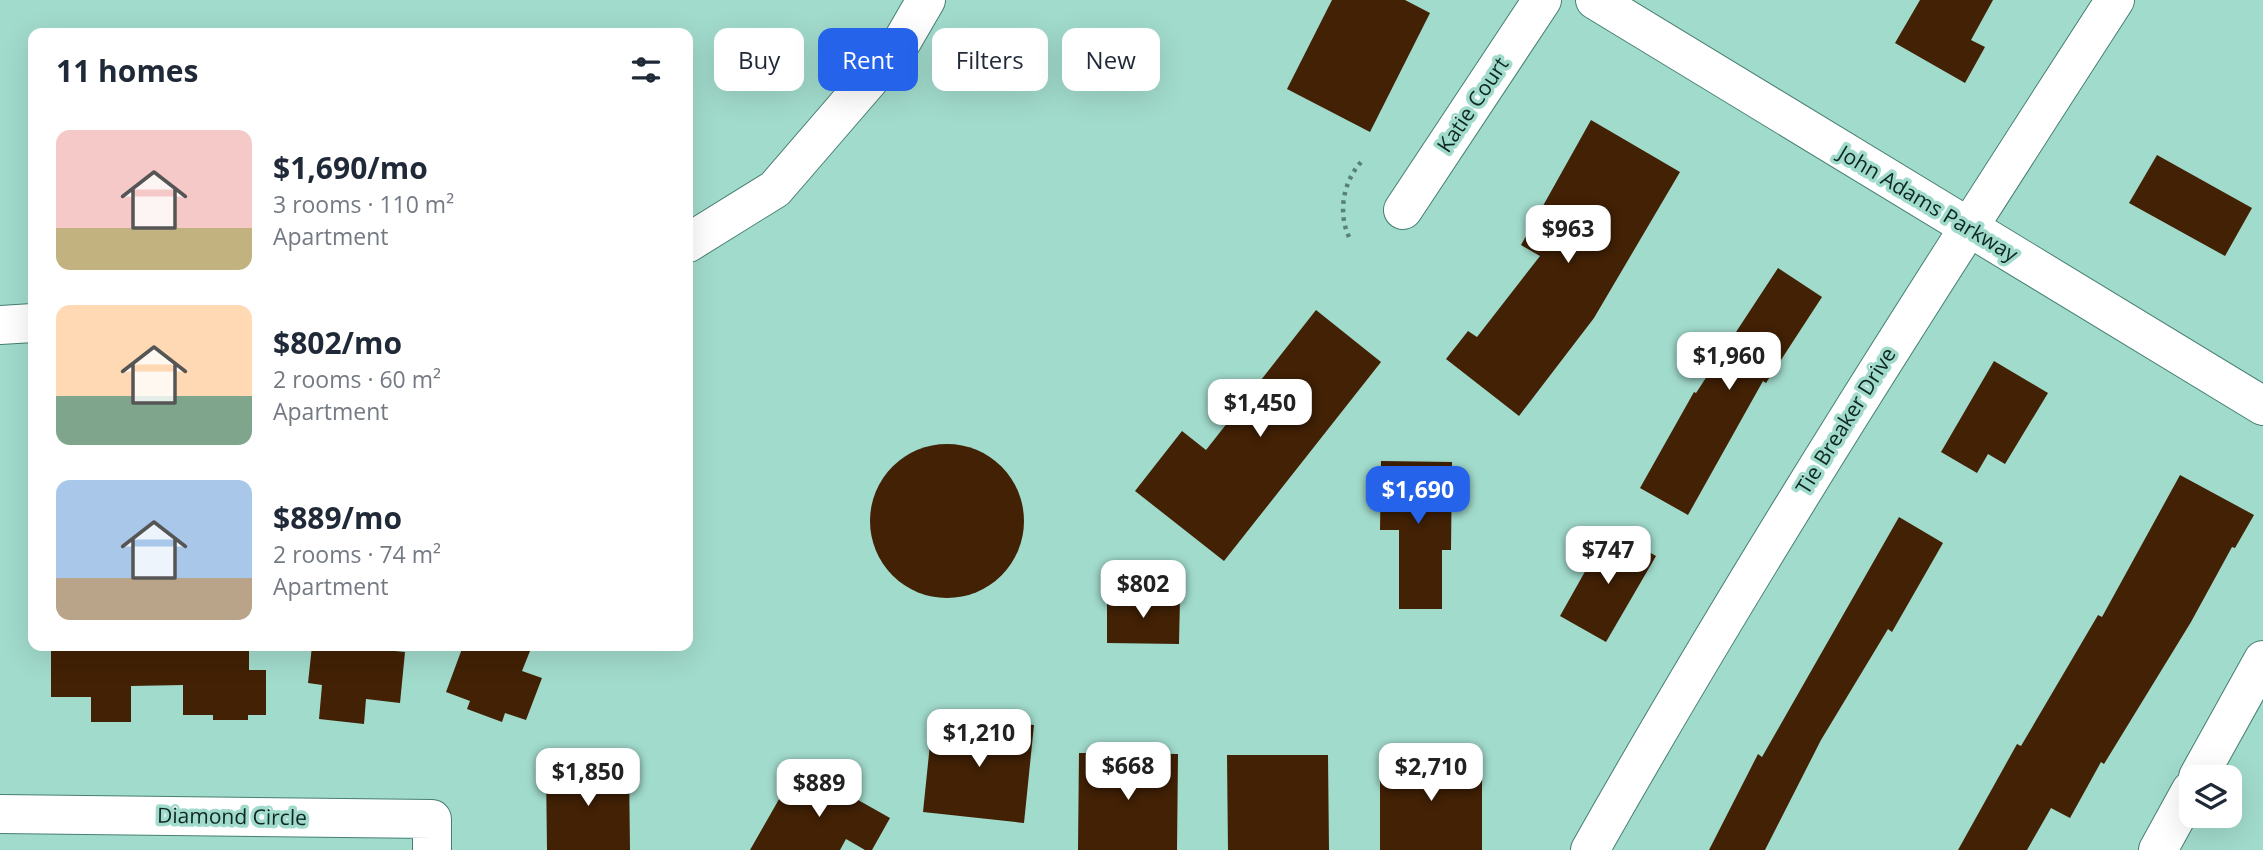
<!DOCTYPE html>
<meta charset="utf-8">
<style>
body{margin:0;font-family:"Open Sans",sans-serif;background:#f2f2f3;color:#1f2937;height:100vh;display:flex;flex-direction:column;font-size:26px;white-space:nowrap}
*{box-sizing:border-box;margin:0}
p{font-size:23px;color:#747a83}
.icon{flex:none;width:38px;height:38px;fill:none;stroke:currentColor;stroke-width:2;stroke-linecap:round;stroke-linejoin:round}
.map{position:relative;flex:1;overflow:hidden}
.details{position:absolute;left:28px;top:28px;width:665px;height:623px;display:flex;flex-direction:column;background:#fff;border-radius:14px;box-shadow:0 7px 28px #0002}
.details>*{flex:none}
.hud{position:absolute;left:714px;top:28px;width:665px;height:63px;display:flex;gap:14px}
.controls{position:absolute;left:2179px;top:765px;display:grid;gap:14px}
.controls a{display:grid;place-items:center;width:63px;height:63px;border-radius:14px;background:#fff;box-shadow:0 7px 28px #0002;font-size:35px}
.price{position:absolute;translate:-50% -60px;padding:0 16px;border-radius:14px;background:#fff;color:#222;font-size:23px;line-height:46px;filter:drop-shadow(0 2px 4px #0008)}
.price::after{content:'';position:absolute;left:50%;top:42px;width:21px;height:16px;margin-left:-10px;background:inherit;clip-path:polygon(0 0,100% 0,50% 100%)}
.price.current{background:#2563eb;color:#fff}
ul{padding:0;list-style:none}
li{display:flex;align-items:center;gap:21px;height:175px;padding:0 28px}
li span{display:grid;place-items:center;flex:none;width:196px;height:140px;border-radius:14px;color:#555}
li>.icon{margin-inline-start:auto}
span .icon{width:84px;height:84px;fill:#fffc;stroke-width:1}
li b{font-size:30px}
h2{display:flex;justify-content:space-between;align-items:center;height:84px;padding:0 28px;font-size:30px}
.pill{padding:0 24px;border-radius:14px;background:#fff;box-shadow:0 7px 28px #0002;font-size:24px;line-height:63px}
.pill.current{background:#2563eb;color:#fff}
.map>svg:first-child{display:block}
.building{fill:#422105}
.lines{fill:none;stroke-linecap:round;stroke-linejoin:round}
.street-casing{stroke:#477f72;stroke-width:40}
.secondary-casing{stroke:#477f72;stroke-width:40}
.path{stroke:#598277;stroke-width:4.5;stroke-dasharray:3.5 5;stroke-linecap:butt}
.street{stroke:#fff;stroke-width:38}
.secondary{stroke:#fff;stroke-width:38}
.labels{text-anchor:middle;stroke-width:7;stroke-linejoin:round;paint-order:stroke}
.street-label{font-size:21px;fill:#0f2721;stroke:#a1dbcc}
</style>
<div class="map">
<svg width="2263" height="850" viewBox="0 0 2263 850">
<rect width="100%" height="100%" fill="#a1dbcc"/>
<g class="building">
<polygon points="1332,0 1405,0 1430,13 1370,132 1287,89"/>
<polygon points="1920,0 1993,0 1971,40 1985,47 1965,83 1895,43"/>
<polygon points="1591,120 1680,172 1594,318 1519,416 1446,359 1468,331 1477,337 1540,256 1521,245"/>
<polygon points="2157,155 2252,208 2225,256 2129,203"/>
<polygon points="1778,268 1822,297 1766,383 1763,381 1688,515 1640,488 1694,392 1696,393"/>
<polygon points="1316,310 1381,362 1224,561 1135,491 1182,431 1206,450"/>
<polygon points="1994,361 2048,393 2005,464 1988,454 1977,473 1941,452"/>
<circle cx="947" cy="521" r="77"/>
<polygon points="1381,461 1452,462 1451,550 1442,550 1442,609 1399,609 1399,530 1380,530"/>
<polygon points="2180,475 2254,515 2235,548 2232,547 2191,622 2104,764 2101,762 2070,818 2051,808 2027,850 1958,850 2017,744 2021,746 2098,615 2102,617"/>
<polygon points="1899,517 1943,543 1892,632 1888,629 1821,740 1765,850 1709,850 1758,754 1762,757"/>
<polygon points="1609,529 1656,556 1606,642 1560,616"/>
<polygon points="1107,597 1180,597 1179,644 1107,643"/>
<polygon points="51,646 249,646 249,670 266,670 266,715 248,715 248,720 213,720 213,715 183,715 183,685 131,686 131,722 91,722 91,697 51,697"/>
<polygon points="312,646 344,646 405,652 400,703 366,699 364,724 319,719 322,685 308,683"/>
<polygon points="463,646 532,646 522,671 542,678 526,720 505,713 502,722 467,709 470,701 446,692"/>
<polygon points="933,715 1034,725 1024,823 923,812"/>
<polygon points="1079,753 1178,754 1177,850 1078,850"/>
<polygon points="1227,755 1328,755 1329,850 1228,850"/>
<polygon points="1380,756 1482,757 1482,850 1380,850"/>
<polygon points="629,766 630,850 547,850 546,767"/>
<polygon points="798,766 890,818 872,850 865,850 846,839 840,850 750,850"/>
</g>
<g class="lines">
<defs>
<g id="street">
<polyline points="1403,210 1542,0"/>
<polyline points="688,243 775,189 901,43 926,0"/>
<polyline points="0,325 33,323"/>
<polyline points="2198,777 2263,660"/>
<polyline points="0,814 432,819 432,850"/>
<polyline points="2158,850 2191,790"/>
</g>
<g id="secondary">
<polyline points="1595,0 2263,406"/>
<path d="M1590,850C1754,560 1934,280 2115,0"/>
</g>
</defs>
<use href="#street" class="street-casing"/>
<use href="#secondary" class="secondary-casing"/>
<path class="path" d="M1349,237C1337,211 1344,179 1363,160"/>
<use href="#street" class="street"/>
<use href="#secondary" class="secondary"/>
</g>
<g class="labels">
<g class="street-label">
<text transform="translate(1473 105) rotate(-56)" y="7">Katie Court</text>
<text transform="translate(1928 204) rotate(31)" y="7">John Adams Parkway</text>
<text transform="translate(1846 421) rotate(-58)" y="7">Tie Breaker Drive</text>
<text transform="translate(232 817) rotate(1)" y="7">Diamond Circle</text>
</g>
</g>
</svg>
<div class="controls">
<a><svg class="icon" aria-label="layers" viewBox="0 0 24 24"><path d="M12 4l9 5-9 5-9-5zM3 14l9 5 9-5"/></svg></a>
</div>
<b class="price" style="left:1568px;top:265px">$963</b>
<b class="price" style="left:1729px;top:392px">$1,960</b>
<b class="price" style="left:1260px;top:439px">$1,450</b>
<b class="price current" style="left:1418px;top:526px">$1,690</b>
<b class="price" style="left:1608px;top:586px">$747</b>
<b class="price" style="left:1143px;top:620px">$802</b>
<b class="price" style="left:979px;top:769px">$1,210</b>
<b class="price" style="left:1128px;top:802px">$668</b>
<b class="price" style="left:1431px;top:803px">$2,710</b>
<b class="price" style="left:588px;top:808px">$1,850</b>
<b class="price" style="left:819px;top:819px">$889</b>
<div class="hud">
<a class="pill">Buy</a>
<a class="pill current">Rent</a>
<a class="pill">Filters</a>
<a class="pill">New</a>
</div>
<section class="details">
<h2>11 homes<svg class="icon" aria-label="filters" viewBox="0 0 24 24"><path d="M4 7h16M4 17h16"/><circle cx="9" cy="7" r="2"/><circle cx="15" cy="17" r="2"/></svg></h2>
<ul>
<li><span style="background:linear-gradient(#f6c9c9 70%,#c2b280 0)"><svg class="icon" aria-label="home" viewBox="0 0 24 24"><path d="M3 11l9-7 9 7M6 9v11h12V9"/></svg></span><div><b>$1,690/mo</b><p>3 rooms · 110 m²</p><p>Apartment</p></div></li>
<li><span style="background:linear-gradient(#ffd9b3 65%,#7fa58c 0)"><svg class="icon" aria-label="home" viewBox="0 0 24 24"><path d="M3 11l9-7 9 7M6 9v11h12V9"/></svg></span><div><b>$802/mo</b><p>2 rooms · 60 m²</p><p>Apartment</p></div></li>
<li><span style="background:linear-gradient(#a9c7e8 70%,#b9a48a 0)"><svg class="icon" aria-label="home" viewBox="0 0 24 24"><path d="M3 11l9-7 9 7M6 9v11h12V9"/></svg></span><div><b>$889/mo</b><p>2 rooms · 74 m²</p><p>Apartment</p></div></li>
</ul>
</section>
</div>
